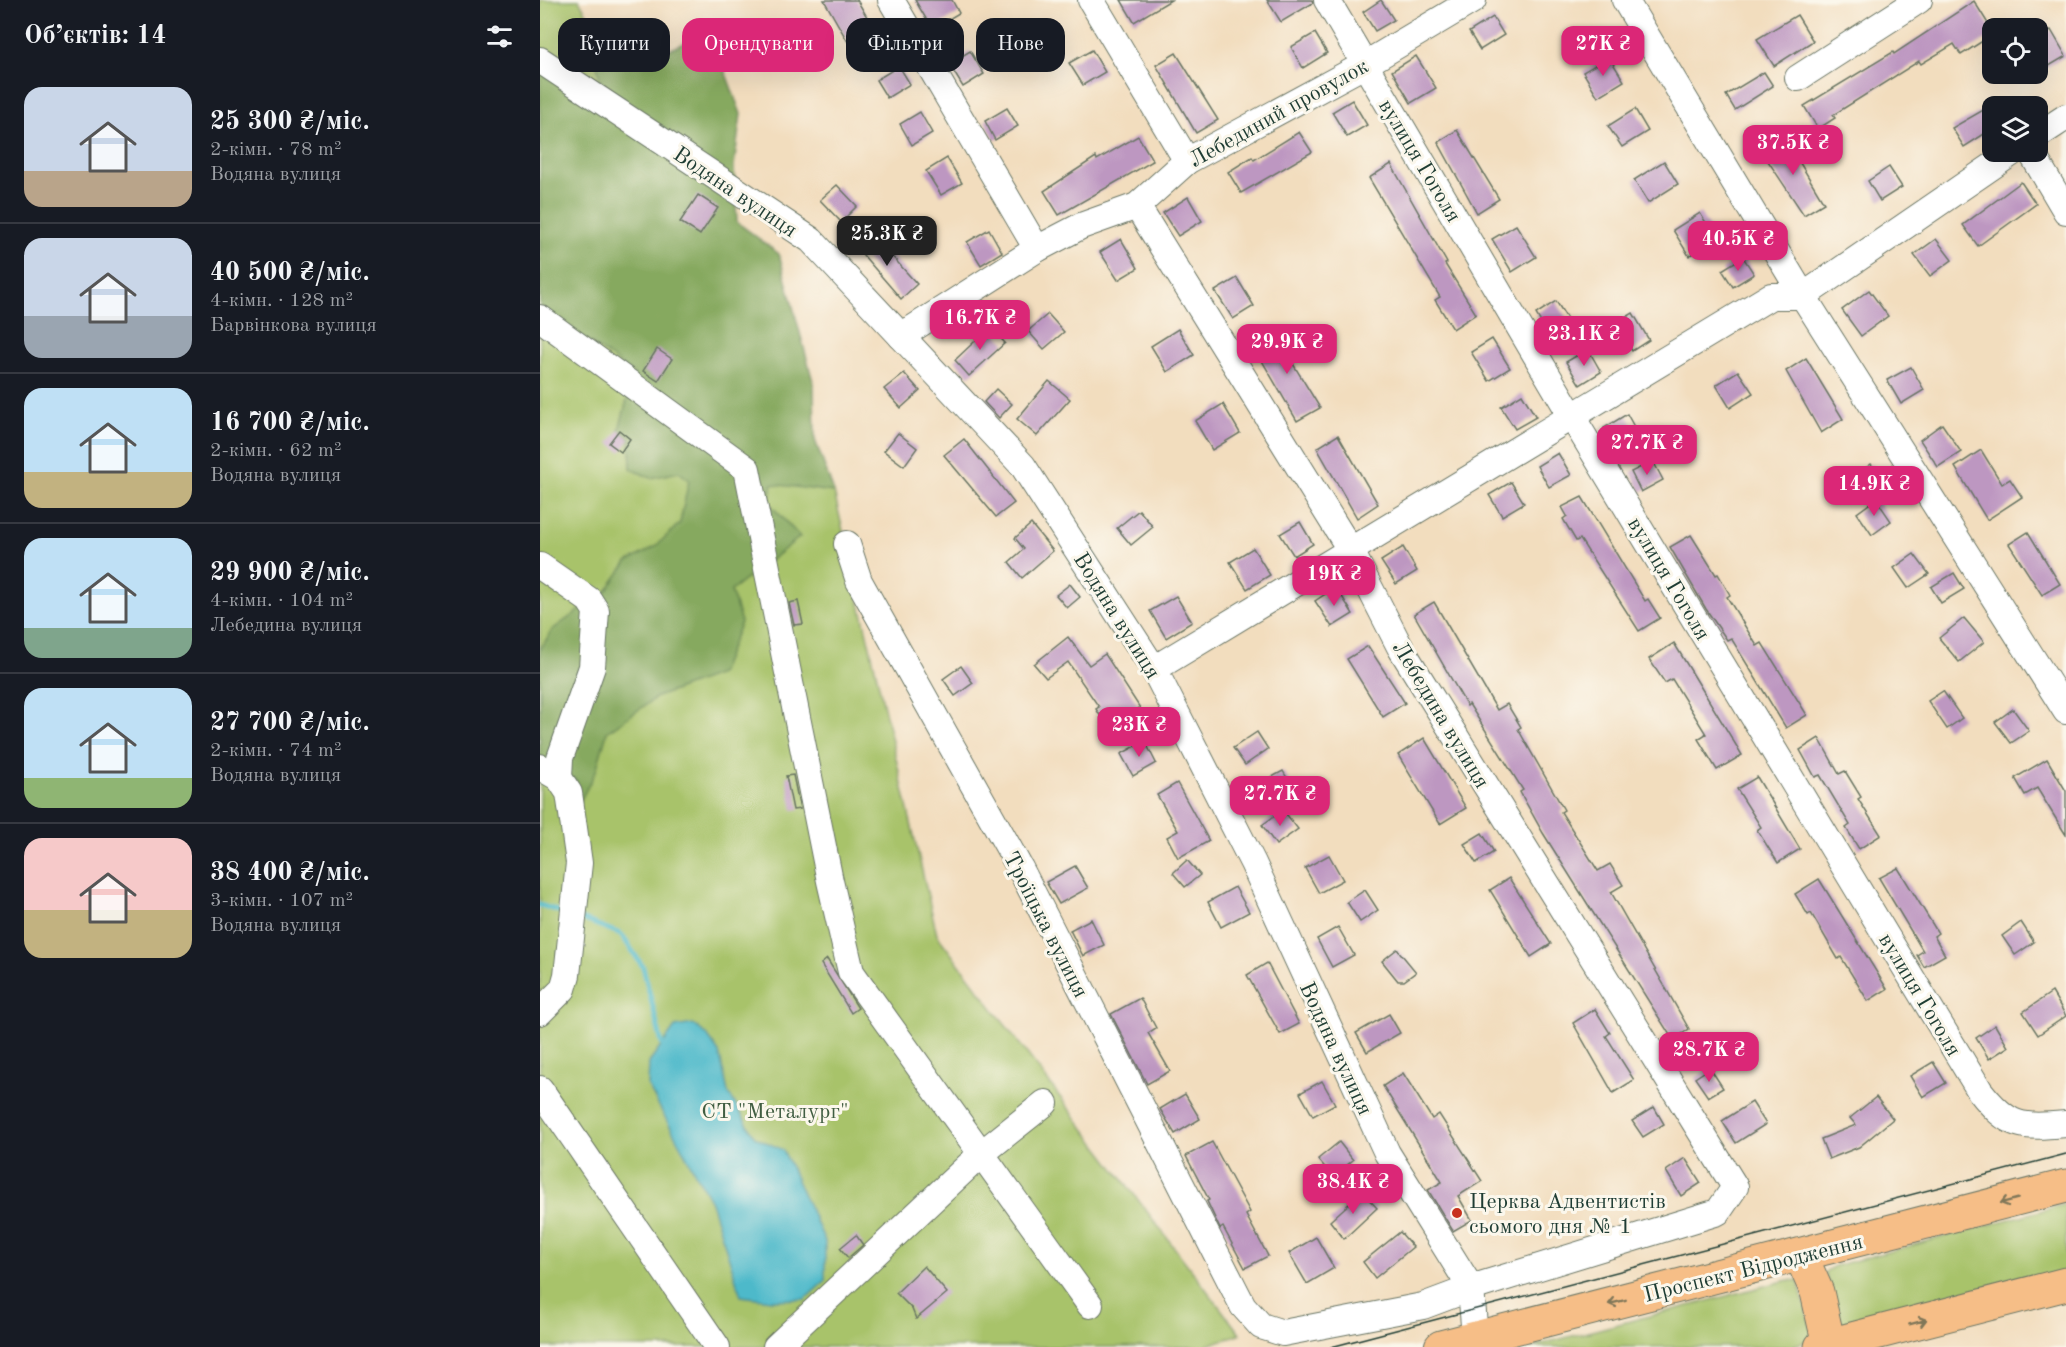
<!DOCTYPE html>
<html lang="uk">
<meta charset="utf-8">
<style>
body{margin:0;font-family:"Old Standard TT",serif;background:#20242c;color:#f1f3f6;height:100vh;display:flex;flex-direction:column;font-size:22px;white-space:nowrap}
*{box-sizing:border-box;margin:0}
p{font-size:20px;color:#9ea1a6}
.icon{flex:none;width:33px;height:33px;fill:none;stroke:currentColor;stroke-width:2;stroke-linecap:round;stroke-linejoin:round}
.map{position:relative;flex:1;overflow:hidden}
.drawer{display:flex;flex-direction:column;background:#171b24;width:540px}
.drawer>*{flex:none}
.top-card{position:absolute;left:18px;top:18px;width:570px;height:54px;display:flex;gap:12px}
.tools{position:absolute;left:1442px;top:18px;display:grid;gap:12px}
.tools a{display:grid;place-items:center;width:66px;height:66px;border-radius:12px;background:#171b24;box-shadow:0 6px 24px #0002;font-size:30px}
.price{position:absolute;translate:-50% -51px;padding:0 14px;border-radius:12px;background:#db2777;color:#fff;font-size:20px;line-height:39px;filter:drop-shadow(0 2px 3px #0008)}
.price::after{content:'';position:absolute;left:50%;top:36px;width:18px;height:14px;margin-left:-9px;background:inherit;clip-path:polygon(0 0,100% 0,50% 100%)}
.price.active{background:#222;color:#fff}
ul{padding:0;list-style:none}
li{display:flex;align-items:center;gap:18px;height:150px;padding:0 24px}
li+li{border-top:2px solid #363941}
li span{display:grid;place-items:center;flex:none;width:168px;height:120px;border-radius:18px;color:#555}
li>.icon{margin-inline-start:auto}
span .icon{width:72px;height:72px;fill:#fffc;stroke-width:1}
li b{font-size:26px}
h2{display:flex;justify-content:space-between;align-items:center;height:72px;padding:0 24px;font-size:26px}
.tag{padding:0 21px;border-radius:18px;background:#171b24;box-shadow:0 6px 24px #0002;font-size:21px;line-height:54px}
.tag.active{background:#db2777;color:#fff}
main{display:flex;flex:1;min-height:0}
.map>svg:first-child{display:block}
.green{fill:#a8c36a;stroke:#64804f;stroke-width:1.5}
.forest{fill:#86a95e;stroke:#527349;stroke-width:1.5}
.water{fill:#4eb9ca;stroke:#367b7f;stroke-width:1.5}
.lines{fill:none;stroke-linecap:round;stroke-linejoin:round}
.stream{stroke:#4eb9ca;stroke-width:5}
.building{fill:#bd97c1}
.minor-casing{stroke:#697564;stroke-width:28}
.major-casing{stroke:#697564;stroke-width:35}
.minor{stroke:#fff;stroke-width:26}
.major{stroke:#f6be87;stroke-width:33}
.tram{stroke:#1f3d34;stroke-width:1.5}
.oneway{stroke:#807759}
.poi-dot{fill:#c8321e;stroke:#fbf7ec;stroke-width:2}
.labels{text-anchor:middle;stroke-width:6;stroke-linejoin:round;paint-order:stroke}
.street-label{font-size:22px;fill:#1f3d34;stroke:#fbf7ec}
.park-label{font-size:22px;fill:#415e42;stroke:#fbf7ec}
.poi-label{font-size:22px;fill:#1f3d34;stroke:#fbf7ec;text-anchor:start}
</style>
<main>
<section class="drawer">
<h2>Об’єктів: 14<svg class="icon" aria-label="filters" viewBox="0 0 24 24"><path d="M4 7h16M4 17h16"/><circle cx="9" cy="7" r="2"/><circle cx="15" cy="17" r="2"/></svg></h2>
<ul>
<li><span style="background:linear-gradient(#c9d6e8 70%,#b9a48a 0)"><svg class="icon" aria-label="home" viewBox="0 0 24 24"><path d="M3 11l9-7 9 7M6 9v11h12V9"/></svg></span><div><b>25 300 ₴/міс.</b><p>2-кімн. · 78 m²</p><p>Водяна вулиця</p></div></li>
<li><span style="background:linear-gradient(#c9d6e8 65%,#9aa5b1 0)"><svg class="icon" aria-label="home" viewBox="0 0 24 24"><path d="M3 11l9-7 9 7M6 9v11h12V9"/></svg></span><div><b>40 500 ₴/міс.</b><p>4-кімн. · 128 m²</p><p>Барвінкова вулиця</p></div></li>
<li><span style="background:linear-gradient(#bfe0f5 70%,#c2b280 0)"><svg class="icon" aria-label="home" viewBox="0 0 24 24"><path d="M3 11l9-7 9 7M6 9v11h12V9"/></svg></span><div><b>16 700 ₴/міс.</b><p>2-кімн. · 62 m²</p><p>Водяна вулиця</p></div></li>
<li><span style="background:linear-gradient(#bfe0f5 75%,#7fa58c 0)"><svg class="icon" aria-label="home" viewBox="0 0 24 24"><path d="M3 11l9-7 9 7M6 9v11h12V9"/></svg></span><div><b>29 900 ₴/міс.</b><p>4-кімн. · 104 m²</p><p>Лебедина вулиця</p></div></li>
<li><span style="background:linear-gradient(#bfe0f5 75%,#8fb573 0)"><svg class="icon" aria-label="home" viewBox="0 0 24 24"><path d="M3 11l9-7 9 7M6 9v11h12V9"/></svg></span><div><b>27 700 ₴/міс.</b><p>2-кімн. · 74 m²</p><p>Водяна вулиця</p></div></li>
<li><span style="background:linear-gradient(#f6c9c9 60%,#c2b280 0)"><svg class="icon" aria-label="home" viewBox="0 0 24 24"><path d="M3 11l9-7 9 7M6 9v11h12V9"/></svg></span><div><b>38 400 ₴/міс.</b><p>3-кімн. · 107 m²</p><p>Водяна вулиця</p></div></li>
</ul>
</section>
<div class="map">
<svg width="1526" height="1347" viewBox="0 0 1526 1347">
<rect width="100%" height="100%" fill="#fbf7ec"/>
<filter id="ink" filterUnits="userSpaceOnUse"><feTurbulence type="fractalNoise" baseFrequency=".0167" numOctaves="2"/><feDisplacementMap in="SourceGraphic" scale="12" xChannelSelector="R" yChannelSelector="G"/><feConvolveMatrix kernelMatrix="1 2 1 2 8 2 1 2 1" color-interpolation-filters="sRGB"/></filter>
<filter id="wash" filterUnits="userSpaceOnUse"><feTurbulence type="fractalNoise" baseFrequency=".008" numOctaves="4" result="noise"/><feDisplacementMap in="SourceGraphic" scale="24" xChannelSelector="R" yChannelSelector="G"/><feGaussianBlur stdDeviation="1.35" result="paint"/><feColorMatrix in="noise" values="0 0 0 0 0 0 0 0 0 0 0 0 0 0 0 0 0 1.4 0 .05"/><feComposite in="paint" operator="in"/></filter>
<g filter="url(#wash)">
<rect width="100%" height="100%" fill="#f2ddbe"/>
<g class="green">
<polygon points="0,0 39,0 47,14 68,119 0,72"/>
<polygon points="0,192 123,303 294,492 397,935 700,1334 662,1347 0,1347"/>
<polygon points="1526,1204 1526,1273 1303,1329 1285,1273 1295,1266"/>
<polygon points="1248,1280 1258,1281 1274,1339 1249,1347 990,1347"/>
</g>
<polygon class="forest" points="170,30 201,114 194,166 197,222 239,254 274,385 275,440 294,492 232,484 229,503 260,537 191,591 201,622 180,674 117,697 67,732 56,771 39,803 36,780 0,760 0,650 12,630 67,590 87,562 115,547 140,523 149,480 139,472 111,478 91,469 90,439 79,430 94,374 0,306 0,72 68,118 54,50 110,59"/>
<polygon class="water" points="153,1024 167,1035 179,1052 188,1092 215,1137 243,1150 285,1241 285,1281 265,1299 231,1300 201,1296 171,1202 108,1086 109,1063 135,1027"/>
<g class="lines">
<g class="stream">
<polyline points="0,905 27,914"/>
<polyline points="39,918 81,934 103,967 122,1044 126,1049"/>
</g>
</g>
<g id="blocks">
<g class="building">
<polygon points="284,0 317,0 337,34 312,49"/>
<polygon points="375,0 412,0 419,13 392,29"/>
<polygon points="581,0 631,0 594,22"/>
<polygon points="727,0 772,0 773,3 741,22"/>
<polygon points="841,0 854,20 835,31 823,12"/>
<polygon points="1434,1 1452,30 1452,35 1421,55 1414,44 1381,64 1379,61 1293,115 1295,118 1278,129 1264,106 1353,52 1354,54"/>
<polygon points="1257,15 1273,41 1234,66 1217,39"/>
<polygon points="953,17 964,35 940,50 929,32"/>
<polygon points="1511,30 1526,56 1504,69 1497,58 1497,39"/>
<polygon points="775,33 787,53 763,68 751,47"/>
<polygon points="552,50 565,72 543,85 529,63"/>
<polygon points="430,51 444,74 423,87 409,64"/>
<polygon points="636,53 678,120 656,133 616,65"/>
<polygon points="876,56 896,88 871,103 852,71"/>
<polygon points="1069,57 1084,81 1058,97 1043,72"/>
<polygon points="359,66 370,84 347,98 336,80"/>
<polygon points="1224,72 1233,86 1195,110 1186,95"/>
<polygon points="812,100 827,125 807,137 792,112"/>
<polygon points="1452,105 1452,129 1424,147 1412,128"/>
<polygon points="467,108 478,126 455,140 445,121"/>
<polygon points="1095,109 1108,131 1082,147 1068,126"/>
<polygon points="380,112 392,133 372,145 360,124"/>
<polygon points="917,130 959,199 937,213 898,142"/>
<polygon points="759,132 772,152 701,193 688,172 712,157 714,160"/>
<polygon points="598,136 613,161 519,215 504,191 556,157 557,160"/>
<polygon points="1245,138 1284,203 1264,215 1222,152"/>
<polygon points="407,158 422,183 401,195 386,171"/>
<polygon points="1124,161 1138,184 1108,203 1094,180"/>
<polygon points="851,164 907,263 905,264 936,314 913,329 895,300 900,297 829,178"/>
<polygon points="1349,167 1362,187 1340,201 1328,181"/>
<polygon points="1481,182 1496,204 1438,246 1423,225"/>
<polygon points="297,185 317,206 301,222 280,200"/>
<polygon points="158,195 178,208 160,235 140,222"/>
<polygon points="648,197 662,221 638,236 623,213"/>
<polygon points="1160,213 1176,239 1149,256 1133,230"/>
<polygon points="976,225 996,257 972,272 952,239"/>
<polygon points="449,229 462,252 441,265 427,242"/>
<polygon points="332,234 377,284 361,299 317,248"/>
<polygon points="581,239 598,268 578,280 560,252"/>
<polygon points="1396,239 1412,260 1390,276 1374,255"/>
<polygon points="1203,257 1214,274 1193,287 1182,270"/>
<polygon points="697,278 714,306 693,319 675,291"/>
<polygon points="1329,290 1348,316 1321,336 1302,310"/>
<polygon points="1016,301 1031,325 1010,338 996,314"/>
<polygon points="1093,313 1109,340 1092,351 1075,324"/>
<polygon points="508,314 524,332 504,349 488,331"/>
<polygon points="450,327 465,343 429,376 415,360"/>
<polygon points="638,329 654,355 627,372 611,346"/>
<polygon points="741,330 756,355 750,359 780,408 757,421 714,347"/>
<polygon points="952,339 970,368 949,381 931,352"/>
<polygon points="117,349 132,359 118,381 103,371"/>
<polygon points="1048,349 1061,372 1040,385 1026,362"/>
<polygon points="1266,358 1303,419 1281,433 1246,371"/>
<polygon points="1371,367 1384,390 1361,404 1347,380"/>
<polygon points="1198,371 1213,393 1190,408 1176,385"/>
<polygon points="364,373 380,391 361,408 344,389"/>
<polygon points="509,381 530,399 497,436 477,419"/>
<polygon points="456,389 472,404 459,418 444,402"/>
<polygon points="982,394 996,417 975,429 961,407"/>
<polygon points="683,404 700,433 672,450 655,421"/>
<polygon points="1087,414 1099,436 1076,449 1064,428"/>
<polygon points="1402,424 1421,452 1398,467 1380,440"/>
<polygon points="79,430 90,439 81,452 69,443"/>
<polygon points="358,433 377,448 364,466 344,451"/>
<polygon points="798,435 838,504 817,518 777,448"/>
<polygon points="424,439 474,503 456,517 404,455"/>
<polygon points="1441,450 1462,484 1470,479 1482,497 1447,520 1415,467"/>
<polygon points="1018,453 1031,475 1009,487 997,466"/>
<polygon points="1113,461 1123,480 1101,492 1091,472"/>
<polygon points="1331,464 1342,479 1320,496 1309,481"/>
<polygon points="971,482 984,503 962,516 949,495"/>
<polygon points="1042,497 1105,601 1108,599 1120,618 1099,631 1040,539 1036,541 1023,519 1027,516 1022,507"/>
<polygon points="1336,499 1351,521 1332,535 1317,513"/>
<polygon points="599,510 613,527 591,545 577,528"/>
<polygon points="760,522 773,544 754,556 740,534"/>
<polygon points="491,524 513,551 482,578 469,562 484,549 475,538"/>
<polygon points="1488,532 1520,584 1502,595 1469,544"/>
<polygon points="1151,535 1176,575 1178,574 1190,595 1187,597 1217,646 1222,643 1267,715 1246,728 1191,638 1187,640 1166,609 1130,547"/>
<polygon points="863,547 877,571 856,584 841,561"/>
<polygon points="713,548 730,575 707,589 690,562"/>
<polygon points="1374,554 1389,574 1368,588 1354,568"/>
<polygon points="1414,573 1424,589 1401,603 1391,587"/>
<polygon points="530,584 540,597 527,608 516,595"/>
<polygon points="796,587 813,614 792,627 775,601"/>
<polygon points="636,596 652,622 626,638 610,611"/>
<polygon points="258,601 263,624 254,625 249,603"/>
<polygon points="894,602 957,710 967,704 981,727 978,729 1024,810 1021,812 1058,871 1070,864 1083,885 1071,892 1149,1029 1133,1040 1003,833 980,792 983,790 929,704 927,706 874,614"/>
<polygon points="1424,618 1444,642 1419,662 1399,638"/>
<polygon points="528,637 549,665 565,654 600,708 568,728 556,709 559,707 528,662 506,678 494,664"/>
<polygon points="1134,643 1202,755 1177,770 1158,739 1166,734 1132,679 1125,683 1109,659"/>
<polygon points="828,646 865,703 843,717 807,659"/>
<polygon points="421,666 433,683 415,696 403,679"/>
<polygon points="1403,691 1422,718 1407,729 1388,701"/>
<polygon points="1473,709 1489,731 1471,743 1455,722"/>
<polygon points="717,732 728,749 705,765 693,748"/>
<polygon points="884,738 926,808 900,824 858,755"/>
<polygon points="1279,738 1299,774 1305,771 1321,797 1318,799 1341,835 1319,849 1306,828 1310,825 1280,775 1275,777 1260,750"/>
<polygon points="605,741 616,763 593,776 581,754"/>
<polygon points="1507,759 1526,791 1526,835 1497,788 1485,795 1475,778"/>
<polygon points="743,771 755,792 742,799 730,778"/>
<polygon points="253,775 260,809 253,810 246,776"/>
<polygon points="1217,777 1260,849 1238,863 1217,830 1221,827 1197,789"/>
<polygon points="637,783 669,841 638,858 627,837 638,831 617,795"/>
<polygon points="743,810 758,829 736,845 722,825"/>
<polygon points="942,833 954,852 936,863 924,844"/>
<polygon points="789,855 803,880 779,893 765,868"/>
<polygon points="647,860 660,875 645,887 633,873"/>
<polygon points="535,866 548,888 519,904 506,882"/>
<polygon points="1358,868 1398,933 1394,936 1405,955 1384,967 1377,955 1383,951 1339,878"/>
<polygon points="969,878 1011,944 991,957 950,890"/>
<polygon points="1279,879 1347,989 1328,1001 1301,957 1298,959 1271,913 1268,915 1255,894"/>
<polygon points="695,887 709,912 681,927 668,902"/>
<polygon points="825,890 838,910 820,922 807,902"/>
<polygon points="551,919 564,945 543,956 530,930"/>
<polygon points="1481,922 1494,942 1475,955 1462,936"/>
<polygon points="798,927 814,955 792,967 777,939"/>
<polygon points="857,949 876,972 864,981 858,981 842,961"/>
<polygon points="287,959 318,1008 311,1013 281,964"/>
<polygon points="727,963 759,1024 740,1034 707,975"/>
<polygon points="1512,992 1526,1016 1498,1035 1483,1012"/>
<polygon points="600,998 616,1028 608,1033 630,1071 607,1084 571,1014"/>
<polygon points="1055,1009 1070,1033 1066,1036 1094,1080 1073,1093 1033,1023"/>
<polygon points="849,1014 860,1033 827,1052 816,1033"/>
<polygon points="1455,1025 1468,1047 1449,1059 1436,1038"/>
<polygon points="1393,1062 1406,1083 1383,1097 1370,1076"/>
<polygon points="1170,1068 1183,1088 1168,1097 1155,1078"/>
<polygon points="863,1073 892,1119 899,1114 942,1181 918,1196 932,1220 913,1231 888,1190 902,1182 843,1086"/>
<polygon points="782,1081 795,1104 773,1116 760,1093"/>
<polygon points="645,1094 660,1119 635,1134 620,1109"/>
<polygon points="1336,1097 1353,1119 1319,1147 1289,1159 1281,1139 1316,1125 1310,1118"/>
<polygon points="1212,1102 1226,1124 1196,1143 1182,1121"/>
<polygon points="1114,1107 1124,1124 1103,1137 1092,1121"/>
<polygon points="672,1142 710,1212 706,1215 728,1256 705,1268 683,1227 680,1229 667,1201 669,1200 646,1156"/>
<polygon points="799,1142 813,1160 793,1177 778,1159"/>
<polygon points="1145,1158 1161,1183 1141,1196 1126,1171"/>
<polygon points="822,1192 837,1208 804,1239 790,1221"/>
<polygon points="860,1232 873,1247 835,1278 823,1262"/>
<polygon points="316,1235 323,1245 308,1258 300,1248"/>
<polygon points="776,1237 794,1268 767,1284 749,1253"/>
<polygon points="384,1266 407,1293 376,1319 372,1309 356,1293"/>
</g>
</g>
</g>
<g filter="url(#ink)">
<use href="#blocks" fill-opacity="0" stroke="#697564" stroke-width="1.5"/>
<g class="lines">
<defs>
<g id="minor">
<polyline points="351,0 497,249"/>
<polyline points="551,0 647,161"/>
<path d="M787,0L1031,415L1440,1091C1469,1128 1481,1128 1526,1124"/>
<polyline points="1085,0 1263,296 1526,711"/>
<polyline points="0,60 271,240 483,466 614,669 713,863 847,1153 931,1288 935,1338"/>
<polyline points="1258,78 1379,0"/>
<polyline points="1497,136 1526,117"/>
<polyline points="1491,152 1526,211"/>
<polyline points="0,318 207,469 290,881 311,972 550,1305"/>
<polyline points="361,336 497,249 541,226 597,206 647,161 824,65 933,0"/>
<polyline points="307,544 319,581 480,868 703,1306 721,1326 743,1333 883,1306 931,1288 1178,1212 1195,1187 860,647 811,551 597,206"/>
<polyline points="0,566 49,600 56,611 52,667 20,758 19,778"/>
<polyline points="614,669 1231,296 1263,296 1473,152"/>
<polyline points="0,767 19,778 29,793 39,863 27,975 23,989 0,1012"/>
<polyline points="0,1089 177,1347"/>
<polyline points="236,1347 441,1154 505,1103"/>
</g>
<g id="major">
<polyline points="1261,1256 1277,1292 1289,1345"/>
<polyline points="901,1347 1526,1186"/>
<polyline points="1281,1347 1526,1284"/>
</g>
</defs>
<use href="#minor" class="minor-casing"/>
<use href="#major" class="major-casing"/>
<use href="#minor" class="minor"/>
<use href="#major" class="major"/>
<polyline class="tram" points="791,1347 1526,1154"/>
</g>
<defs><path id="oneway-shaft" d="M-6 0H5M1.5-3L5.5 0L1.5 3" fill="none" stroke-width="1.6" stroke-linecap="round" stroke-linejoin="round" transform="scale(1.5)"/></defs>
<g class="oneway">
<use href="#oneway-shaft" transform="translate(1469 1201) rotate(165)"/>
<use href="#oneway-shaft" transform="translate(1077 1302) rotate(166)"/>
<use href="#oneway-shaft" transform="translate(1378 1322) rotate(-15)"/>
</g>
</g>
<circle class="poi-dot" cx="917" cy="1213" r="6"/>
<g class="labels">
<g class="street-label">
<text transform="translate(738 112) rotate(-29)" y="8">Лебединий провулок</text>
<text transform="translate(881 160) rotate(59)" y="8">вулиця Гоголя</text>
<text transform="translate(196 191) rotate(34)" y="8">Водяна вулиця</text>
<text transform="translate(1130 578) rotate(59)" y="8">вулиця Гоголя</text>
<text transform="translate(578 615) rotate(58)" y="8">Водяна вулиця</text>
<text transform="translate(902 714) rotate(59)" y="8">Лебедина вулиця</text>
<text transform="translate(507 924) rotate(63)" y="8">Троїцька вулиця</text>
<text transform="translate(1381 994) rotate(59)" y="8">вулиця Гоголя</text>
<text transform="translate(797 1048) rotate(65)" y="8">Водяна вулиця</text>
<text transform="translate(1213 1267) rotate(-14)" y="8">Проспект Відродження</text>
</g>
<g class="park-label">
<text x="235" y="1118">СТ "Металург"</text>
</g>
<g class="poi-label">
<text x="929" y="1208">Церква Адвентистів<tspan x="929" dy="25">сьомого дня № 1</tspan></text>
</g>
</g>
</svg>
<div class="tools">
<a><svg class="icon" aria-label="locate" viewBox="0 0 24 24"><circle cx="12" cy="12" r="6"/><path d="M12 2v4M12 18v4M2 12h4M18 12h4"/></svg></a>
<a><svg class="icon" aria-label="layers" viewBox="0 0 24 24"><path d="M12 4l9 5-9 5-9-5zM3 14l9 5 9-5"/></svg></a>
</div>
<b class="price" style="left:1063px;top:77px">27K ₴</b>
<b class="price" style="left:1253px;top:176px">37.5K ₴</b>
<b class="price active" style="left:347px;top:267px">25.3K ₴</b>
<b class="price" style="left:1198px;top:272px">40.5K ₴</b>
<b class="price" style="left:440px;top:351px">16.7K ₴</b>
<b class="price" style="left:1044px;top:367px">23.1K ₴</b>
<b class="price" style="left:747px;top:375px">29.9K ₴</b>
<b class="price" style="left:1107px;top:476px">27.7K ₴</b>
<b class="price" style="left:1334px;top:517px">14.9K ₴</b>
<b class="price" style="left:794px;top:607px">19K ₴</b>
<b class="price" style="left:599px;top:758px">23K ₴</b>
<b class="price" style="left:740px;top:827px">27.7K ₴</b>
<b class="price" style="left:1169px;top:1083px">28.7K ₴</b>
<b class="price" style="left:813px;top:1215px">38.4K ₴</b>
<div class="top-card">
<a class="tag">Купити</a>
<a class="tag active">Орендувати</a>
<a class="tag">Фільтри</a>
<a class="tag">Нове</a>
</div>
</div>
</main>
